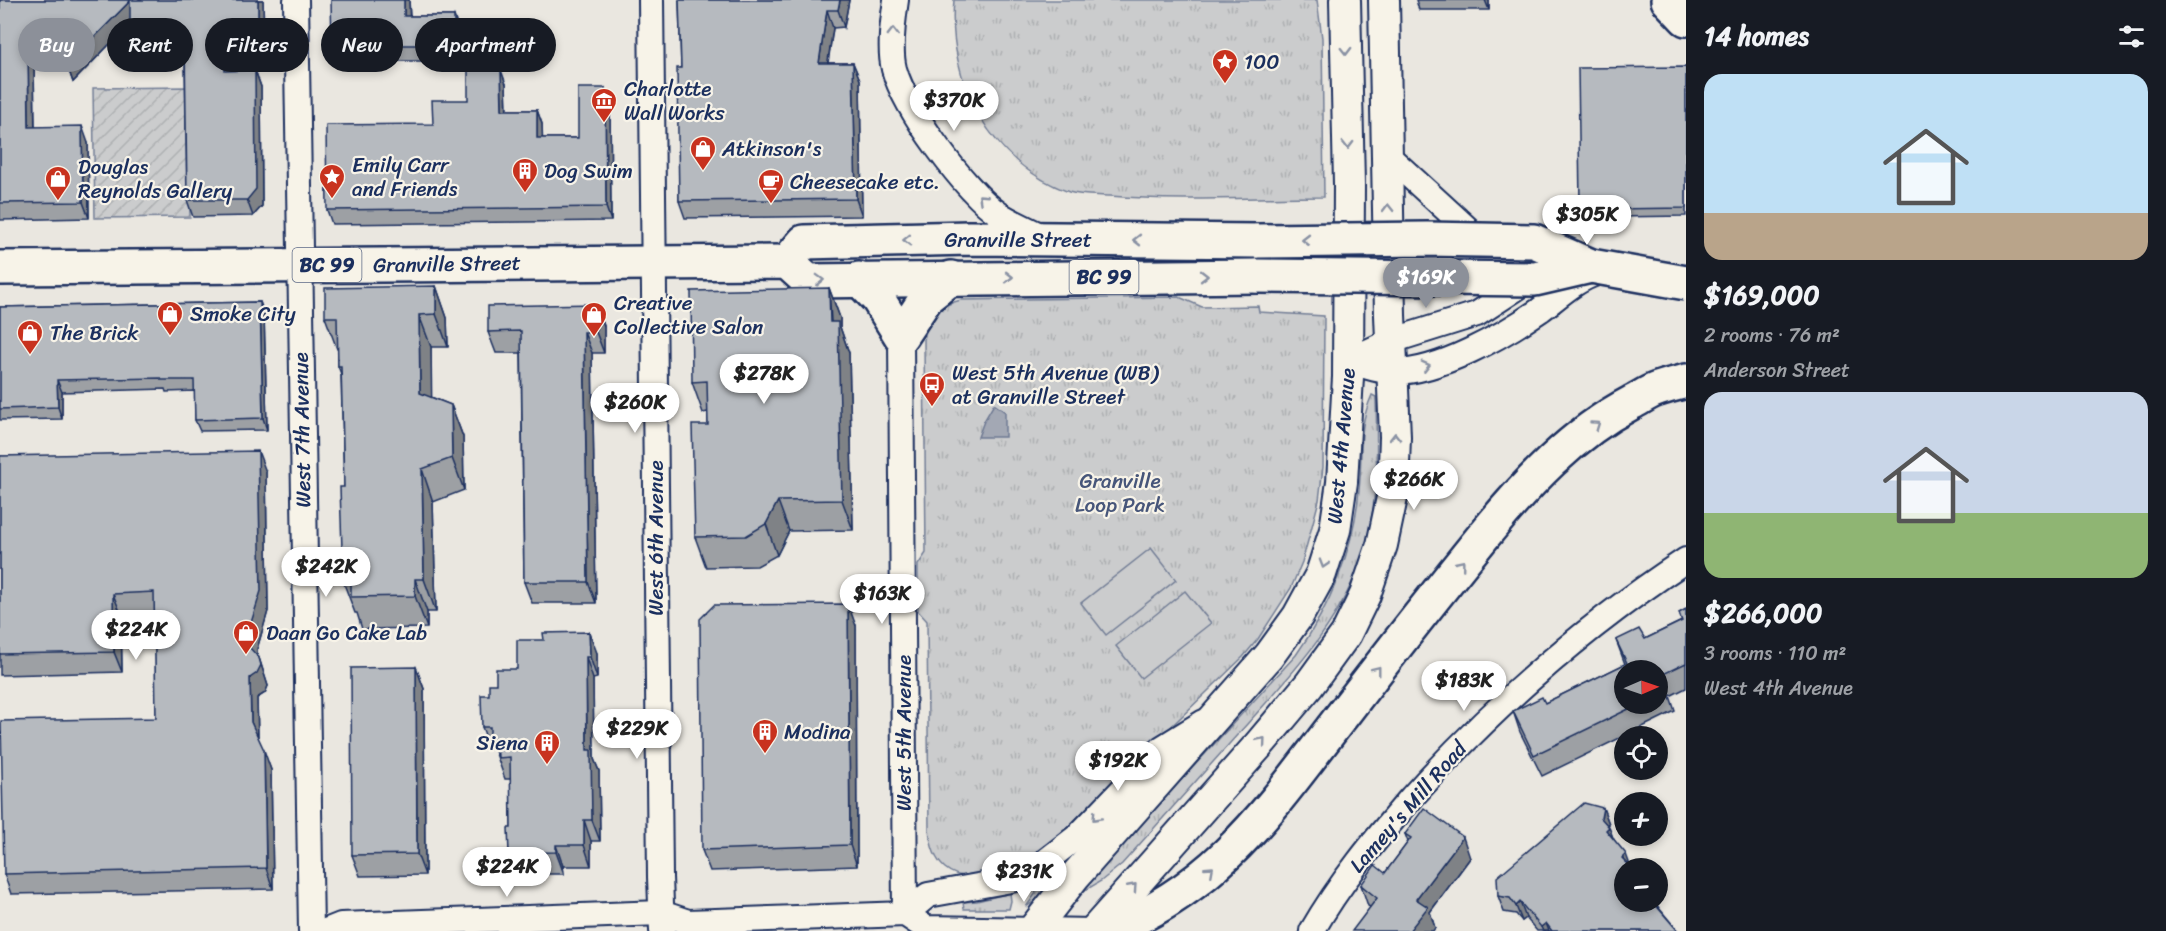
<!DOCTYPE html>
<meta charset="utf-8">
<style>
body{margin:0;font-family:Sriracha,sans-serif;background:#20242c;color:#f1f3f6;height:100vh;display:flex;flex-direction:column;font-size:22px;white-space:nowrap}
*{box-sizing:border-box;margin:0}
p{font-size:20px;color:#9ea1a6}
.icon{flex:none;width:33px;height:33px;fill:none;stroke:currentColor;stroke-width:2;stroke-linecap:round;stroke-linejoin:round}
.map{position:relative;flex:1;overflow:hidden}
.details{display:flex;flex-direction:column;background:#171b24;width:480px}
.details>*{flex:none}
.guide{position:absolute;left:18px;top:18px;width:570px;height:54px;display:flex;gap:12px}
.needle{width:39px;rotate:88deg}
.controls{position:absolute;left:1614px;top:660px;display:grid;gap:12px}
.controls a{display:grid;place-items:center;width:54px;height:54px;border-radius:50%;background:#171b24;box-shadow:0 3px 9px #0003;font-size:30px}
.price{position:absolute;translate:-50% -51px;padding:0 14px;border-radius:21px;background:#fff;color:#222;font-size:20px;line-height:39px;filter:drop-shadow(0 2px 3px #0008)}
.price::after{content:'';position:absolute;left:50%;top:36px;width:18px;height:14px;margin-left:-9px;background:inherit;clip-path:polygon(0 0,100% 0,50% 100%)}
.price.selected{background:#8c9099;color:#fff}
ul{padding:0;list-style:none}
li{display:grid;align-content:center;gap:12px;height:318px;padding:0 18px}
li span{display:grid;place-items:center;height:186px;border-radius:18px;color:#555}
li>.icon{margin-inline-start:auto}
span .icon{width:108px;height:108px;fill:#fffc;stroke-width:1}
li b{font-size:26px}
h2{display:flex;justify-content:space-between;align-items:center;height:72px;padding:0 18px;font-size:26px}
.pill{padding:0 21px;border-radius:27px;background:#171b24;box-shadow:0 3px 9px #0003;font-size:21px;line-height:54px}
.pill.selected{background:#8c9099;color:#fff}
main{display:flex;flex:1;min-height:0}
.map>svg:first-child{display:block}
.grass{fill:url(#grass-tufts);stroke:#737e96;stroke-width:1.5}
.garden{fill:url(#garden-furrows);stroke:#737e96;stroke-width:1.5}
.pitch{fill:#cbcccd;stroke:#737e96;stroke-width:1.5}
.water{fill:#a3a8b4;stroke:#6d7892;stroke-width:1.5}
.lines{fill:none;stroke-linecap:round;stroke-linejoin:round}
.minor-casing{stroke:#1b2f5e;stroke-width:28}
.major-casing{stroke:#1b2f5e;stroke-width:34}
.highway-casing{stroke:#1b2f5e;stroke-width:38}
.minor{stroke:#f7f3e8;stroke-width:24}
.major{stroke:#f7f3e8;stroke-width:30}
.highway{stroke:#f7f3e8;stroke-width:33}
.highway-bridge-casing{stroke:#1b2f5e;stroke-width:38;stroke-linecap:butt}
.highway-bridge{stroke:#f7f3e8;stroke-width:33}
.wall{fill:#9da0a4;stroke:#1b2f5e;stroke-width:1.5;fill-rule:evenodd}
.shaded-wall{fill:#7f8286;stroke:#1b2f5e;stroke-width:1.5}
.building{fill:#b6babf;stroke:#1b2f5e;stroke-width:1.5}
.oneway{stroke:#8991a3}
.labels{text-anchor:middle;stroke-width:4.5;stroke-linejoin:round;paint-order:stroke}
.shield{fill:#f7f3e8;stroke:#5d6a87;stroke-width:1.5}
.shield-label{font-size:20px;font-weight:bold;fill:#1b2f5e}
.poi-label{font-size:21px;fill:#1b2f5e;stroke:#f7f3e8;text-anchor:start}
.street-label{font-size:21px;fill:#1b2f5e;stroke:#f7f3e8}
.park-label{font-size:21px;fill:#47567a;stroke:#f7f3e8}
</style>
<main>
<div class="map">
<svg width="1686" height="931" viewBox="0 0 1686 931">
<defs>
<pattern id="grass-tufts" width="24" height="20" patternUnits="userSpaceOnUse" patternTransform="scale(1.5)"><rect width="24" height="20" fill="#cbcccd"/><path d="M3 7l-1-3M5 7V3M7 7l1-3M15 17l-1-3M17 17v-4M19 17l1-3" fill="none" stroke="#aeb0b2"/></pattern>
<pattern id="garden-furrows" width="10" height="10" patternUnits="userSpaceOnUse" patternTransform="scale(1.5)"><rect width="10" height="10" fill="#cbcccd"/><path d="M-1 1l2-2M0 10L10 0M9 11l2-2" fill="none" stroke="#aeb0b2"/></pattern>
</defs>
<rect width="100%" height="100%" fill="#eae7e0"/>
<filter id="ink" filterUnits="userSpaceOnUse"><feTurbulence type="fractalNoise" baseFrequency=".0167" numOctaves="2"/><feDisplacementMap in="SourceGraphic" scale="12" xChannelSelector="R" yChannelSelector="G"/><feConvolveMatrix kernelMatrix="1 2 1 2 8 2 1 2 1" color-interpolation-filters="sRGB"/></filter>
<g filter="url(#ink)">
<g class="grass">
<path d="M954,0H1317L1322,38L1324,197C1253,197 1181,202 1110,196C1097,195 1081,196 1069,192C990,163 947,81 954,0Z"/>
<path d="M1179,297L1202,307L1258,306L1259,312L1324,316L1323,467L1319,500L1311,530L1302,562L1291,588L1258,639L1243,657L1050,844C1011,874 935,906 929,829L927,621L918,611V565L926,553L924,340C927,318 939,305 961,300Z"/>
<path d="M1372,395L1376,397C1377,448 1379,498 1365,547C1344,622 1288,678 1238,734C1199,778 1160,821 1122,864L1101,881L1084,891L1082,888L1296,655C1330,607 1354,549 1359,490C1363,455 1357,428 1372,395Z"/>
<polygon points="1054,863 1060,869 1036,900 1026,907 1036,893 1035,889 1028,884"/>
<polygon points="1010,893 1011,901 1009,909 964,909 963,902 977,901"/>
</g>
<polygon class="garden" points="188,87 190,217 95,218 93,88"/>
<g class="pitch">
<polygon points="1151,548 1176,580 1106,635 1081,603"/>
<polygon points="1185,591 1211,623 1141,678 1116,646"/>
</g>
<polygon class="water" points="994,404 1005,412 1005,437 978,437 984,421"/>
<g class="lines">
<defs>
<g id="minor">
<polyline points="296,0 311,931"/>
<polyline points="651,0 660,877 662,931"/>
<path d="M896,0C893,20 889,49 894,69C905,109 965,191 999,214C1013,223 1030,230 1044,237"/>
<polyline points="1387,155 1472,233 1487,238"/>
<polyline points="901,336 905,914"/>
<path d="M1348,361C1362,365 1379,371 1393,372C1438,373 1504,335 1540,310C1559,296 1575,280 1597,273"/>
<polyline points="1348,361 1391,341 1477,314 1532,278"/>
<polyline points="905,914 928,895 1022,878 1038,867 1078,836 1162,748 1204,722"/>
<polyline points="326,931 341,925 661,913 688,922 905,914 926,928 1094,931"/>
<path d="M1312,931C1340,882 1375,840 1412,797C1493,707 1584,627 1686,560"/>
</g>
<g id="major">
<polyline points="1032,931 1075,876 1269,656 1298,616 1321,574 1335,530 1342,482 1348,377 1349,184 1345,0"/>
<polyline points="1094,931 1257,747 1309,685 1346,634 1365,595 1382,545 1393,493 1395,437 1390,315 1384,0"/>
</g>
<g id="highway">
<polyline points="1668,0 1686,19"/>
<polyline points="787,262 804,242 969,238 1258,241"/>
<polyline points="0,268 787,262 808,281 1258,276"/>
<polyline points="859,279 878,299 901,336 927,297 951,278"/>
<path d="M1106,931C1218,890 1274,803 1344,713C1390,653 1437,593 1485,534C1527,483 1572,434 1631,403C1639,399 1647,393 1655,390C1665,386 1676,384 1686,381"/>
</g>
</defs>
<use href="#minor" class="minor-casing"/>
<use href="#major" class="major-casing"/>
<use href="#highway" class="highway-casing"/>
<use href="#minor" class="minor"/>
<use href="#major" class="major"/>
<use href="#highway" class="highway"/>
<defs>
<g id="highway-bridge">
<polyline points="1258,241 1427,239 1534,241 1591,266 1686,283"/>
<polyline points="1258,276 1535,279 1591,266"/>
</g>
</defs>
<use href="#highway-bridge" class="highway-bridge-casing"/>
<use href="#highway-bridge" class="highway-bridge"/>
</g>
<g class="wall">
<polygon points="0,0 263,0 264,43 230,43 231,70 255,70 261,87 262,206 253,216 193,217 187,200 185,60 184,60 178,45 136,46 130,29 130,23 73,82 67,65 34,65 35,127 88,143 89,218 0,220"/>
<polygon points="409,0 410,16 454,16 459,32 460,51 450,61 338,61 332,45"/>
<polygon points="679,0 849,0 844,27 833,28 828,63 853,63 860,80 862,216 685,218 679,201 681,68"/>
<polygon points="1416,0 1489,0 1489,10 1419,10"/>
<polygon points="1686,67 1686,216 1613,217 1610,211 1583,211 1580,203"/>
<polygon points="506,84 507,110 537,110 542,124 542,138 578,138 605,88 610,102 611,221 332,224 327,210 433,124 468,100"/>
<polygon points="436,286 447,318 448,347 431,347 431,397 451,405 463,437 464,490 433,502 436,612 427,612 427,628 362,629 357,613 355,613 343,581 344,487 341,374 338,366 338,349 337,349 325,317"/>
<polygon points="829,288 840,318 840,327 849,353 853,530 789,531 777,555 757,566 706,567 695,537 708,425 708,412 703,413 692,382"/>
<polygon points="260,302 264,314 267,430 200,431 195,420 195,391 166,392 165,389 62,392 62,419 0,420 0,307"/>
<polygon points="596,304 604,326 604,353 592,353 596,603 532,603 524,582 521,353 496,353 488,332"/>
<polygon points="0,456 266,472 268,611 257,649 257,655 259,658 268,686 265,693 257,698 258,738 271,770 273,889 11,894 4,874 156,718 155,613 121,614 122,672 0,675"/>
<path d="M1686,609V688L1670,696L1675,711L1542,776L1520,732L1513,711L1545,703L1625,664L1616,640L1645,639L1682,621L1679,613ZM1658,670V704H1624Z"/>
<polygon points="856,626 857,866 710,871 702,850"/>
<polygon points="544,640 597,653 597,678 593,679 594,759 599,771 600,841 591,841 591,866 563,866 564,874 517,874 509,853 511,828 511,779 505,779 494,748 490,748 482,727 489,695 496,684 517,669"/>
<polygon points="416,667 424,689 425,875 360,876 352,855"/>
<polygon points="1603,808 1609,824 1608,826 1613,838 1631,868 1659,908 1678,931 1537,931 1526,918 1522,921 1516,914 1504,912 1498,896"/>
<polygon points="1405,834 1470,858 1430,912 1435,928 1370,907 1368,906 1361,885 1385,873 1408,842"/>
</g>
<g class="shaded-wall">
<polygon points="258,0 263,0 264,43 258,26"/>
<polygon points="404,0 409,0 410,31 404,16"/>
<polygon points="840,0 849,0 844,27 838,10"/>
<polygon points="1485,0 1489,0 1489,10"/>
<polygon points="130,1 136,17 73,82 67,65"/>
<polygon points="827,10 833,28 825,80 819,63"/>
<polygon points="454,16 459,32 460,51 450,61 445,45"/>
<polygon points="224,27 230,43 231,87 225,71"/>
<polygon points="28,49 34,65 35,144 29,127"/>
<polygon points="853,63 860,80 862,216 856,199"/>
<polygon points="255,70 261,87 262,206 253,216 247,200"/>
<polygon points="501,70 506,84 507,124 502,110"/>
<polygon points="605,88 610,102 611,221 606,207"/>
<polygon points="537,110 542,124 543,152 537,138"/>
<polygon points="82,126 88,143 89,218 83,202"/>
<polygon points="436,286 447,318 448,347 436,314"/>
<polygon points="829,288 840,318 840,327 849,353 853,530 842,500"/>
<polygon points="260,302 264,314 267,430 263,418"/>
<polygon points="596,304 604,326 604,353 596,332"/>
<polygon points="419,315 431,347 432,425 420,393"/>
<polygon points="584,332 592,353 596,603 588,582"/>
<polygon points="57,380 62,392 62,419 58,407"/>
<polygon points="451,405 463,437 464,490 452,458"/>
<polygon points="258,451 266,472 268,611 257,649 257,668 249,647 249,629"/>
<polygon points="422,469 433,502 436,612 424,579"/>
<polygon points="778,501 789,531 777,555 766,524"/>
<polygon points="415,579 427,612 427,628 415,596"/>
<polygon points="113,594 121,614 122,672 114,652"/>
<polygon points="848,604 856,626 857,866 850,845"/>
<polygon points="589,632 597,653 597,678 590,657"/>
<polygon points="586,657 593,679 594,759 599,771 600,841 592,820 587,750"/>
<polygon points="259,658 268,686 265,693 257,698 258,743 251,722 250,678"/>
<polygon points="416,667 424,689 425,875 417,854"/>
<polygon points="264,750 271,770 273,889 266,868"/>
<polygon points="1603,808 1609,824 1607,829 1609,827 1615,843 1607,832 1601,818"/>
<polygon points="584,820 591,841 591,866 584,845"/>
<polygon points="1463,837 1470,858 1430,912 1435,928 1433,931 1409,931 1416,899"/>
<polygon points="556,845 563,866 564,874 556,852"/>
<polygon points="1626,854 1631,868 1622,858"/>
<polygon points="1520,902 1526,918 1522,921 1516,906"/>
<polygon points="1546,923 1549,931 1543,931 1541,927"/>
</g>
<g class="building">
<polygon points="0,0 258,0 258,26 224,27 225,71 255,70 256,189 247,200 187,200 185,43 178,43 178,29 130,29 130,1 67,65 67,48 28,49 29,127 82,126 83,202 0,203"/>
<polygon points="331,0 404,0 404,16 454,16 454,35 445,45 332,45"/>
<polygon points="679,0 840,0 838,10 827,10 819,63 853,63 856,199 679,201 677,68 681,68"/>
<polygon points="1686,67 1686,208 1610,209 1610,202 1580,203 1578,68"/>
<polygon points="468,70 501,70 502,110 537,110 537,138 578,138 578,88 605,88 606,207 327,210 326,125 433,124 432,100 468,100"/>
<polygon points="436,286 436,314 419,315 420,393 451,405 452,458 422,469 424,579 415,579 415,596 351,597 351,581 343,581 340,487 344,487 341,366 338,366 337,317 325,317 325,288"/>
<polygon points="829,288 830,322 838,322 842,500 778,501 766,524 746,536 695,537 692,425 708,425 707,381 692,382 691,291"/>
<polygon points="260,302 263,418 195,420 194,380 161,380 161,378 57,380 58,407 0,409 0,307"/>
<polygon points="596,304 596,332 584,332 588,582 524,582 521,331 488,332 488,306"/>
<polygon points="258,451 261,591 249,629 249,647 259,658 261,665 257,673 250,678 251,722 264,750 266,868 4,874 1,721 156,718 154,592 113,594 114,652 0,654 0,456"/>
<polygon points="848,604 850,845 702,850 700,619 714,605"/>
<polygon points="1686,609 1686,663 1661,675 1668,690 1658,695 1658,670 1624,670 1624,704 1639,704 1534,755 1513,711 1542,697 1545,703 1627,663 1616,640 1639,629 1645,639 1682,621 1679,613"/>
<polygon points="589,632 590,657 586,657 587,750 591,750 592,820 584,820 584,845 556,845 556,852 509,853 508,828 511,828 510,757 498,758 497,739 490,739 490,727 482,727 481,695 489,695 489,684 496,684 496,669 517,669 517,640 544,640 543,633"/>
<polygon points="416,667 417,854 352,855 351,668"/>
<polygon points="1584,803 1603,808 1601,818 1609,827 1606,830 1626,854 1622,858 1632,868 1624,868 1624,902 1653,902 1678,931 1552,931 1546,923 1541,927 1520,902 1516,906 1510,898 1498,896 1497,877"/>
<polygon points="1424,808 1463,837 1416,899 1428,907 1409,931 1352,931 1377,898 1361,885 1375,865 1385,873 1411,838 1405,834"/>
</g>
<defs><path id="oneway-chevron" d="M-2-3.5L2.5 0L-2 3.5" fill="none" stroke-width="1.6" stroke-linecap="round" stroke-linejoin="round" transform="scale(1.5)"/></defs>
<g class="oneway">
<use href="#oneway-chevron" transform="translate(893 32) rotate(-90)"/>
<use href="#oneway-chevron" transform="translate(1346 51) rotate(89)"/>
<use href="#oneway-chevron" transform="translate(1348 145) rotate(89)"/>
<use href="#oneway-chevron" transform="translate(982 198) rotate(-137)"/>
<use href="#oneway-chevron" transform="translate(1388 208) rotate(-91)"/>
<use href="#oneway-chevron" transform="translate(907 240) rotate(179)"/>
<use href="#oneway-chevron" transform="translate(1137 240) rotate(-180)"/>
<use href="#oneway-chevron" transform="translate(1306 240) rotate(180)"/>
<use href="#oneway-chevron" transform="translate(1204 276)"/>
<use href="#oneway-chevron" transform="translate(1009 277)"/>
<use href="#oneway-chevron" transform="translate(820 280) rotate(-2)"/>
<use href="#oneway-chevron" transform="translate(1426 366) rotate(-14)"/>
<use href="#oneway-chevron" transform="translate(1596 425) rotate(-35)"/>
<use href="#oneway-chevron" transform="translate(1395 437) rotate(-90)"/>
<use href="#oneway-chevron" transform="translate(1324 564) rotate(107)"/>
<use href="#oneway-chevron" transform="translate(1461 564) rotate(-51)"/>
<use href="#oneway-chevron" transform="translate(1377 670) rotate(-52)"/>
<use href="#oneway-chevron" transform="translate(1262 741) rotate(-50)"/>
<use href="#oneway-chevron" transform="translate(1096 817) rotate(133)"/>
<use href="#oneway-chevron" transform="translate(1210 870) rotate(-42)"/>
<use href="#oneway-chevron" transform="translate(1133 887) rotate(-48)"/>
</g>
</g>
<defs>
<symbol id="sight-pin" viewBox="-11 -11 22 30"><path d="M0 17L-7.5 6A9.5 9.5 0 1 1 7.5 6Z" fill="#c8321e" stroke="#f7f3e8"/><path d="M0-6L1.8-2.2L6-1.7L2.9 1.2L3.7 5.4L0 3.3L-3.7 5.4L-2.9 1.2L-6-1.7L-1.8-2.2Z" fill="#fff"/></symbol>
<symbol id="museum-pin" viewBox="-11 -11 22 30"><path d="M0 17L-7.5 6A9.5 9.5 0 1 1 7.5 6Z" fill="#c8321e" stroke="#f7f3e8"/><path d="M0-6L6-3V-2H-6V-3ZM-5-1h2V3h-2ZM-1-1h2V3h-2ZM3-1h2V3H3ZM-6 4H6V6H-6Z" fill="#fff"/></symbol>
<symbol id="shop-pin" viewBox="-11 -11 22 30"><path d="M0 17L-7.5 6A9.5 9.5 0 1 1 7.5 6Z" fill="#c8321e" stroke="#f7f3e8"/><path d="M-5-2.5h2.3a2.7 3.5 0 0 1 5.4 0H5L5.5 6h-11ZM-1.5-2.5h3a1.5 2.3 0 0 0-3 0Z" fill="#fff"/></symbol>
<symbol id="building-pin" viewBox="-11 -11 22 30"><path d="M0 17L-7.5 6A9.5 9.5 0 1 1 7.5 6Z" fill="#c8321e" stroke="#f7f3e8"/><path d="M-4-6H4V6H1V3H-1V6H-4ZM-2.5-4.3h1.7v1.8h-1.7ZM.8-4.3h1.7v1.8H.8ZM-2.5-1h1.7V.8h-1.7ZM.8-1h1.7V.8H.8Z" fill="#fff"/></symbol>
<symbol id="cafe-pin" viewBox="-11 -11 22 30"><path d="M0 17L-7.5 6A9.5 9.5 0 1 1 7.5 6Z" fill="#c8321e" stroke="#f7f3e8"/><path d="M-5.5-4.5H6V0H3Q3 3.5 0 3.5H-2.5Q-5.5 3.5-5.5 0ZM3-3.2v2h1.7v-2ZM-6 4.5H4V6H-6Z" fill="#fff"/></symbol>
<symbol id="bus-pin" viewBox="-11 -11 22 30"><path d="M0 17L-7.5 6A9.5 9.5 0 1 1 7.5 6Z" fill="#c8321e" stroke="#f7f3e8"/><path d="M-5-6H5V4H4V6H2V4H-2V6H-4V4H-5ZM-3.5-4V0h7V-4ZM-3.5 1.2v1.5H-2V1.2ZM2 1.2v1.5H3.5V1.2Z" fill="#fff"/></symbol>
</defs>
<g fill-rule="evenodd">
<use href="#sight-pin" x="1210" y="47" width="30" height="40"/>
<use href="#museum-pin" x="589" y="86" width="30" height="40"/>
<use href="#shop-pin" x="688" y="134" width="30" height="40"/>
<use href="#building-pin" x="510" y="156" width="30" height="40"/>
<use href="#sight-pin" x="317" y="162" width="30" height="40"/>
<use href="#shop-pin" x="43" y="164" width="30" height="40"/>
<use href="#cafe-pin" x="756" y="167" width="30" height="40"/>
<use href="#shop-pin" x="155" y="299" width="30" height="40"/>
<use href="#shop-pin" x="579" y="300" width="30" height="40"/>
<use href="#shop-pin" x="15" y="318" width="30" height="40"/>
<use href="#bus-pin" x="917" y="370" width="30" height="40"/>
<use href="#shop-pin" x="231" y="618" width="30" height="40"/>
<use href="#building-pin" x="750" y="717" width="30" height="40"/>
<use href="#building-pin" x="532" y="728" width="30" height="40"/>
</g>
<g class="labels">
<g class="shield">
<rect x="292.5" y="248" width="69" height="34" rx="4.5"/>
<rect x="1069.5" y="260" width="69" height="34" rx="4.5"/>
</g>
<g class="shield-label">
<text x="327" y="272">BC 99</text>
<text x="1104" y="284">BC 99</text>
</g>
<g class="poi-label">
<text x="1244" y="69">100</text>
<text x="624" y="96">Charlotte<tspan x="624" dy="24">Wall Works</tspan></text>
<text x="722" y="156">Atkinson's</text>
<text x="352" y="172">Emily Carr<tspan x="352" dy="24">and Friends</tspan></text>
<text x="78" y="174">Douglas<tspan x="78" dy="24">Reynolds Gallery</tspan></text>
<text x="544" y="178">Dog Swim</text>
<text x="790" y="189">Cheesecake etc.</text>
<text x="614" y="310">Creative<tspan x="614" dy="24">Collective Salon</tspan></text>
<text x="190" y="321">Smoke City</text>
<text x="50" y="340">The Brick</text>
<text x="952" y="380">West 5th Avenue (WB)<tspan x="952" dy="24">at Granville Street</tspan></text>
<text x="266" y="640">Daan Go Cake Lab</text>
<text x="784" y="739">Modina</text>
<text x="528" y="750" text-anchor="end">Siena</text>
</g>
<g class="street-label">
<text x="1018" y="247">Granville Street</text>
<text transform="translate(447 264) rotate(-1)" y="7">Granville Street</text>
<text transform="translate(302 430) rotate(-91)" y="7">West 7th Avenue</text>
<text transform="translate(1341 446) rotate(-85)" y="7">West 4th Avenue</text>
<text transform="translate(656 538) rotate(-90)" y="7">West 6th Avenue</text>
<text transform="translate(904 733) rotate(-90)" y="7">West 5th Avenue</text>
<text transform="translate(1408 807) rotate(-49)" y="7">Lamey's Mill Road</text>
</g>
<g class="park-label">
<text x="1120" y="488">Granville<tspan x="1120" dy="24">Loop Park</tspan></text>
</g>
</g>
</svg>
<div class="controls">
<a><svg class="needle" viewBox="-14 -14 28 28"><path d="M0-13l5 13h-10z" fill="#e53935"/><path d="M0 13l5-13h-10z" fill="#9ea1a6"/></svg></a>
<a><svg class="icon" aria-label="locate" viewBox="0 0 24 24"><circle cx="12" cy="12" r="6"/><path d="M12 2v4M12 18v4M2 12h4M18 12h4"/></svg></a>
<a>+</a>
<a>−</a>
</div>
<b class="price" style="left:954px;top:132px">$370K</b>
<b class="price" style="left:1587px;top:246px">$305K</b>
<b class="price selected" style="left:1426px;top:309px">$169K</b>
<b class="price" style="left:764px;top:405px">$278K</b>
<b class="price" style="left:635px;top:434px">$260K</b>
<b class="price" style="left:1414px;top:511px">$266K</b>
<b class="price" style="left:326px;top:598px">$242K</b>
<b class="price" style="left:882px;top:625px">$163K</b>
<b class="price" style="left:136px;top:661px">$224K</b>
<b class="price" style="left:1464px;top:712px">$183K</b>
<b class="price" style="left:637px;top:760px">$229K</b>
<b class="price" style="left:1118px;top:792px">$192K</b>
<b class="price" style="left:507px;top:898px">$224K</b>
<b class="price" style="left:1024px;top:903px">$231K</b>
<div class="guide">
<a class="pill selected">Buy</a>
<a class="pill">Rent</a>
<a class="pill">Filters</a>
<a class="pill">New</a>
<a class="pill">Apartment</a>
</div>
</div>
<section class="details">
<h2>14 homes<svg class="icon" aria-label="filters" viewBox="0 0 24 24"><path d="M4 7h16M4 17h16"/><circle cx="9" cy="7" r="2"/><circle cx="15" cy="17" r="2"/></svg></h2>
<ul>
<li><span style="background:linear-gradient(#bfe0f5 75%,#b9a48a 0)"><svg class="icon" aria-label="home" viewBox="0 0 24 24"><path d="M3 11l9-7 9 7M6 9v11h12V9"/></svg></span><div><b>$169,000</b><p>2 rooms · 76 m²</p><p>Anderson Street</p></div></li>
<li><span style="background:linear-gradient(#c9d6e8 65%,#8fb573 0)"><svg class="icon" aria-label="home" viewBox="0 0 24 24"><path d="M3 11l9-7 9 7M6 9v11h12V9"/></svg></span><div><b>$266,000</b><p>3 rooms · 110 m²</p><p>West 4th Avenue</p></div></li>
</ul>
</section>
</main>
